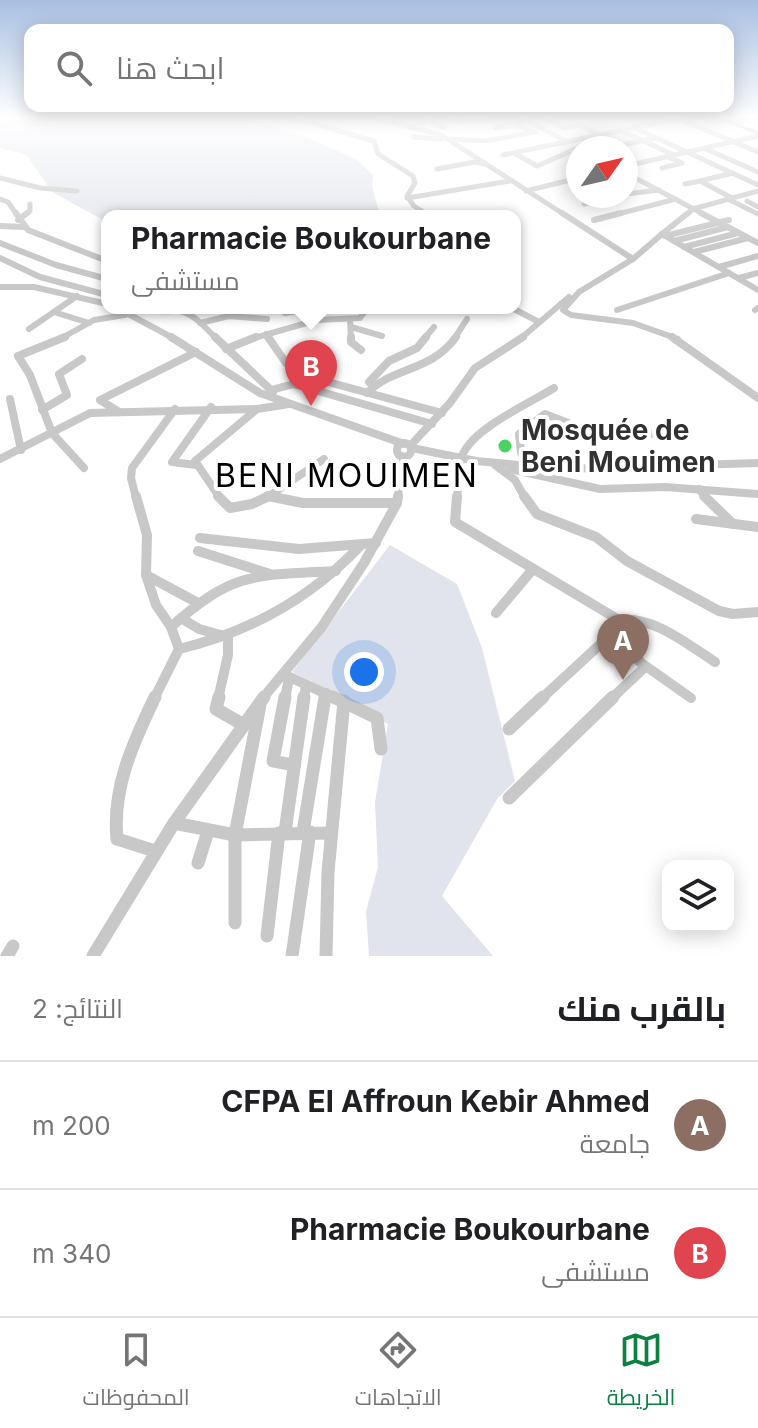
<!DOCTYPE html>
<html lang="ar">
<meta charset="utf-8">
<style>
body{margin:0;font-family:Inter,Cairo,sans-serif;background:#f6f6f6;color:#202124;direction:rtl}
.controls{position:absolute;right:24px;bottom:24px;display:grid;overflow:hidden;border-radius:16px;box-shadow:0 4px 20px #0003}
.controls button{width:72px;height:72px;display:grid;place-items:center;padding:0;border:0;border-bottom:2px solid #e0e0e0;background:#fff;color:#202124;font:40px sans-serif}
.compass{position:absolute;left:566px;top:136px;width:72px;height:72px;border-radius:50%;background:#fff;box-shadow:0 4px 20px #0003;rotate:56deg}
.you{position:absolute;left:364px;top:672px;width:28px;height:28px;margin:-20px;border:6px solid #fff;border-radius:50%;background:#1a73e8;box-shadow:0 0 0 12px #1a73e833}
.badge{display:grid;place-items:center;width:52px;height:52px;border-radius:50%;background:#0b8043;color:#fff;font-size:26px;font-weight:700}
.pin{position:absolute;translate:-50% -66px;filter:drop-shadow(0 2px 4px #0008)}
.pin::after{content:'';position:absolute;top:42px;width:28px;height:24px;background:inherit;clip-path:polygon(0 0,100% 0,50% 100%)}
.popup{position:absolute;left:101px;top:210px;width:420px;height:104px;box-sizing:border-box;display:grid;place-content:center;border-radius:16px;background:#fff;filter:drop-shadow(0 2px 6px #0005);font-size:26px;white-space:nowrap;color:#757577}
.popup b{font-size:30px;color:#202124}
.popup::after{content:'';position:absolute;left:50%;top:100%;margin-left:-16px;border:16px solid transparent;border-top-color:#fff}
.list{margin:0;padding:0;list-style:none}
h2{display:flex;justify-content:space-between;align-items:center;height:104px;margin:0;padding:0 32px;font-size:34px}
h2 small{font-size:26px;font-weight:400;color:#757577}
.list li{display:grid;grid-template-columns:52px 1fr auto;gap:24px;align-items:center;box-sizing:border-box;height:128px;padding:0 32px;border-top:2px solid #e0e0e0}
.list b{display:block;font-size:30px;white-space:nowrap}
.list p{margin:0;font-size:26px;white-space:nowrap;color:#757577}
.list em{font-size:26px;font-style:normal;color:#757577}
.icon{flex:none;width:44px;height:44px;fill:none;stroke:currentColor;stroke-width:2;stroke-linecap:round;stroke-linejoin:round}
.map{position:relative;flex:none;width:758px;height:956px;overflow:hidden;direction:ltr}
.search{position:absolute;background:#fff;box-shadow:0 4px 20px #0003;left:24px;right:24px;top:24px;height:88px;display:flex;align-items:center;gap:20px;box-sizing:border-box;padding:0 28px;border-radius:16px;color:#757577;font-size:30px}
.sheet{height:360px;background:#fff}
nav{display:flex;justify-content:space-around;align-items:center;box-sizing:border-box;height:112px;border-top:2px solid #e0e0e0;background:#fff;font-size:22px;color:#757577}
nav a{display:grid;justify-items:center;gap:4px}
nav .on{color:#0b8043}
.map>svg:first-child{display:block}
.green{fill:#e1e4ec}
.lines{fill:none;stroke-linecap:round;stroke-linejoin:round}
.minor-far4{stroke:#c8c8c8;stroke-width:5}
.minor-far3{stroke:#c8c8c8;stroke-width:6}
.minor-far2{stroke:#c8c8c8;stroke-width:8}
.minor-far1{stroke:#c8c8c8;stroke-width:10}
.minor{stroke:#c8c8c8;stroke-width:13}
.major{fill:#a9a9a9;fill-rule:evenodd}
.poi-dot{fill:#49d362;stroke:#fff;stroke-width:3}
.labels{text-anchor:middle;stroke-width:8;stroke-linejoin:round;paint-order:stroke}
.poi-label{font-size:28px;font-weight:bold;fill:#313131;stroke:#fff;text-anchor:start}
.quarter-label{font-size:32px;letter-spacing:2px;fill:#000;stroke:#fff}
</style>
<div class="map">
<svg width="758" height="956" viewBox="0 0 758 956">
<rect width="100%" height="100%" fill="#fff"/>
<g class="green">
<path d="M0 117H245L312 140 356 159 373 175 372 186 380 216H107V222L52 192 27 155 0 148Z"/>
<path d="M390 545 457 584 482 648 515 781 497 799 442 896 493 956H369L366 911 378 867 375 802 388 724 292 672Z"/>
</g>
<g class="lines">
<g class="minor-far4">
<path d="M291 117 374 141 378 154 413 176 415 183 407 196 414 206 428 215"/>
<path d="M373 117 441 135 565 215"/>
<path d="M443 117 458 122 491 117"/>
<path d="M520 117 566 141"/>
<path d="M543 117 564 128 580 125 622 145 655 138"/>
<path d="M677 118 758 152"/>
<path d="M426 119 444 128"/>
<path d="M733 123 758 118"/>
<path d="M514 124 532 131"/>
<path d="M411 126H421L428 119"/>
<path d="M633 127 758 185"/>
<path d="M496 128 520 123"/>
<path d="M620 130 674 155"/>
<path d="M414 137 442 139"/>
<path d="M450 139 485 141 535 132"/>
<path d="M706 149 758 172"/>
<path d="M514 153 537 166 578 148"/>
<path d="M503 155 684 117"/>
<path d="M626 166 758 136"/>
<path d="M662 168 682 163 668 157"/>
<path d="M437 169 475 162 485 164"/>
<path d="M626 173 705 215"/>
<path d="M0 178 40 188 77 191"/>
<path d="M685 184 700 181"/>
<path d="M526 191 578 178"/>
<path d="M626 194 659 190"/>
<path d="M407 198 510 181"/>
<path d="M732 198 700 181 733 173"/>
<path d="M0 199 8 202 17 215"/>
<path d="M728 199 758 214"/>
<path d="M747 201 758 207"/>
<path d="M584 204 617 196"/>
<path d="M25 215 30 211V204"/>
<path d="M614 215 676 199"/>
<path d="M686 215 693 209 758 191"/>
</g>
<g class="minor-far3">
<path d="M16 213 28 230 107 261"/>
<path d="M425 213 429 216"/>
<path d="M562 213 633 259"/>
<path d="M688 213 662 234 758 290"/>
<path d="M701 213 758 243"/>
<path d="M18 220 27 213"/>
<path d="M594 220 621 213"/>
<path d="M0 226 24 227"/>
<path d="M662 234 633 259 579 292 563 310 571 315 633 323 678 339"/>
<path d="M665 236 729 220"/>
<path d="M674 241 728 227"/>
<path d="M0 243 56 265 107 279"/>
<path d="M684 247 738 233"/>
<path d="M694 252 748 238"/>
<path d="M0 258 40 277 107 295"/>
<path d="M719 267 758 256"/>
<path d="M739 278 758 273"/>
<path d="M0 287H34L107 304"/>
<path d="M117 308 175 339"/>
<path d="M153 308C163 314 168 310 179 311 194 313 206 329 217 339"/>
<path d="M512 308 539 322"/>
<path d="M617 310 729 273"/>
<path d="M755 310 758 308"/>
<path d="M54 312 89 323"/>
<path d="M285 313 316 308"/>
<path d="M350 319 351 339"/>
<path d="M200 323 229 316 267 319"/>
<path d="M351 327 382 336"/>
<path d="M29 329 77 296"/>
<path d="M266 334 270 339"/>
<path d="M60 339 94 320 125 315"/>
<path d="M251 339 317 320 360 318 367 308"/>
<path d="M424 339 434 327"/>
<path d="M454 339 467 319"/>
<path d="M520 339 569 297"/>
</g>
<g class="minor-far2">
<path d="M65 337 18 356 30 375 52 433 84 468"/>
<path d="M171 337 260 393 404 444"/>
<path d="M215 337 273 392"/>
<path d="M268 337 286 363"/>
<path d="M351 337V342L361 350"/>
<path d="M672 337 758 398"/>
<path d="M226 349 256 337"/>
<path d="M369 382 389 361 417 348 426 337"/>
<path d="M297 385 317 379 442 413"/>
<path d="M271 390 294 384 432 424"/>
<path d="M367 393C394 366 431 372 456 337"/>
<path d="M10 399 21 450"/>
<path d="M42 410 67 395 59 374 82 359"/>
<path d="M119 412 100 400 196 352"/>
<circle cx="404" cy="450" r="7"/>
<path d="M410 446 450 403 475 368 523 337"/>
<path d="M412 448 476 461 564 469 758 463"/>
<path d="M0 459 90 413 257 409 289 404"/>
<path d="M196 465 172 462 211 407"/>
<path d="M495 465 515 480 525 498"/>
<path d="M542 467 536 458 521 453 519 434 545 414 581 428 606 432 684 435"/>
<path d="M510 469 600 489 665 487 758 494"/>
<path d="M699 489 706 498"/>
<path d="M268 496 276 498"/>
<path d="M136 498 131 478 132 468 175 409"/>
<path d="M220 498 195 461 257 409"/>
<path d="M266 498 324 459"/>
<path d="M398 498 402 456"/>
<path d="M457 498C459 484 457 466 463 454 474 428 530 403 554 388"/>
</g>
<g class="minor-far1">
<path d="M136 496 147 535 146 575 156 605 171 627 179 649C250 632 311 598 361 545"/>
<path d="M218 496 230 508 252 504 269 496"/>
<path d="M268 496 303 503H397"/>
<path d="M457 496 455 522 619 620"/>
<path d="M524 496 537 514 596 537 627 561 719 611 733 614 758 612"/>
<path d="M704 496 733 524"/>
<path d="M696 519 758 527"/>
<path d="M200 538 299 549 376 543"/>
<path d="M198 551 270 574"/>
<path d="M146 575 198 603"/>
<path d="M496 613 533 569"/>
<path d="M181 618 199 629 228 637V655L218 699"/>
<path d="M171 627C233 571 256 575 336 571"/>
<path d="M283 674 337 699"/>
<path d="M691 698 640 662 619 620C654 616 687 644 715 662"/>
<path d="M154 699 179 649"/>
<path d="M262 699 321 628 364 563 397 503 398 496"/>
<path d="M285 699 289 678"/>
<path d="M304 699 306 685"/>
<path d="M325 699 326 693"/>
<path d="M541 699 620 626"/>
<path d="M611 699 645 667"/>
</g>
<g class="minor">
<path d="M219 697 216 709 242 724"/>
<path d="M285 697 273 761 293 765"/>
<path d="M333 697 377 718 381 749"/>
<path d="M509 729 543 697"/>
<path d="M509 798 613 697"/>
<path d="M174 823 235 835 331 833"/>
<path d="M285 832 304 697"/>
<path d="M303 832 325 697"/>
<path d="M155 851 117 839C112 788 133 743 155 697"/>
<path d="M198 863 208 831"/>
<path d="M235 923V835L260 705"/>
<path d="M267 936 279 833"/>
<path d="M7 956 13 946"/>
<path d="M93 956 174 823 264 697"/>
<path d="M292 956 310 832"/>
<path d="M326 956 328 872 344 701"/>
</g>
<path class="major" d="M714 117H721L758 131V135Z"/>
</g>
<linearGradient id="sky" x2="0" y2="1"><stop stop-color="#a8bfe2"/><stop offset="0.47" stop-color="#fff"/><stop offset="1" stop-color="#fff" stop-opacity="0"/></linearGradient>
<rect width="758" height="250" fill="url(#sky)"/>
<circle class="poi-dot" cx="505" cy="446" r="8"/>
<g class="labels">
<g class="poi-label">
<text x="521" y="440">Mosquée de<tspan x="521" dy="32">Beni Mouimen</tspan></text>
</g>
<g class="quarter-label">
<text x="347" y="487">BENI MOUIMEN</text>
</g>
</g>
</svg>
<div class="controls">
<button><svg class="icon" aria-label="layers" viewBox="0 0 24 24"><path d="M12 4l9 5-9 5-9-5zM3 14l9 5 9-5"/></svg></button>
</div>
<svg class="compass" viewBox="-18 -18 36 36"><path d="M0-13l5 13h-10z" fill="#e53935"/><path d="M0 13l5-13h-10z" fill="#757577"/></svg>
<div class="you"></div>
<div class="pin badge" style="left:623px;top:680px;background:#8d6e63">A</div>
<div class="pin badge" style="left:311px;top:406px;background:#e0444e">B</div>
<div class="popup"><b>Pharmacie Boukourbane</b>مستشفى</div>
<div class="search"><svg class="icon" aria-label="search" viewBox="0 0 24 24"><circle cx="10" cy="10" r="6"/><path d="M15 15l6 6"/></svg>ابحث هنا</div>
</div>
<section class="sheet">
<h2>بالقرب منك<small>النتائج: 2</small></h2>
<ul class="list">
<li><span class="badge" style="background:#8d6e63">A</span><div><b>CFPA El Affroun Kebir Ahmed</b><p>جامعة</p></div><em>200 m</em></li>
<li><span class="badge" style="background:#e0444e">B</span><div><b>Pharmacie Boukourbane</b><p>مستشفى</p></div><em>340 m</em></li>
</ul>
</section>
<nav>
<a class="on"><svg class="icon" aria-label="map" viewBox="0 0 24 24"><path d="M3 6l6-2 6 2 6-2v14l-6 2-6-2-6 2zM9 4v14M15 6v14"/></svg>الخريطة</a>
<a><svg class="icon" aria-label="directions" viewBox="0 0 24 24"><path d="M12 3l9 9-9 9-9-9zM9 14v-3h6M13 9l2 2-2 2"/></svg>الاتجاهات</a>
<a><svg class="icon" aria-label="saved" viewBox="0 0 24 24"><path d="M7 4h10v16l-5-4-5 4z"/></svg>المحفوظات</a>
</nav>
